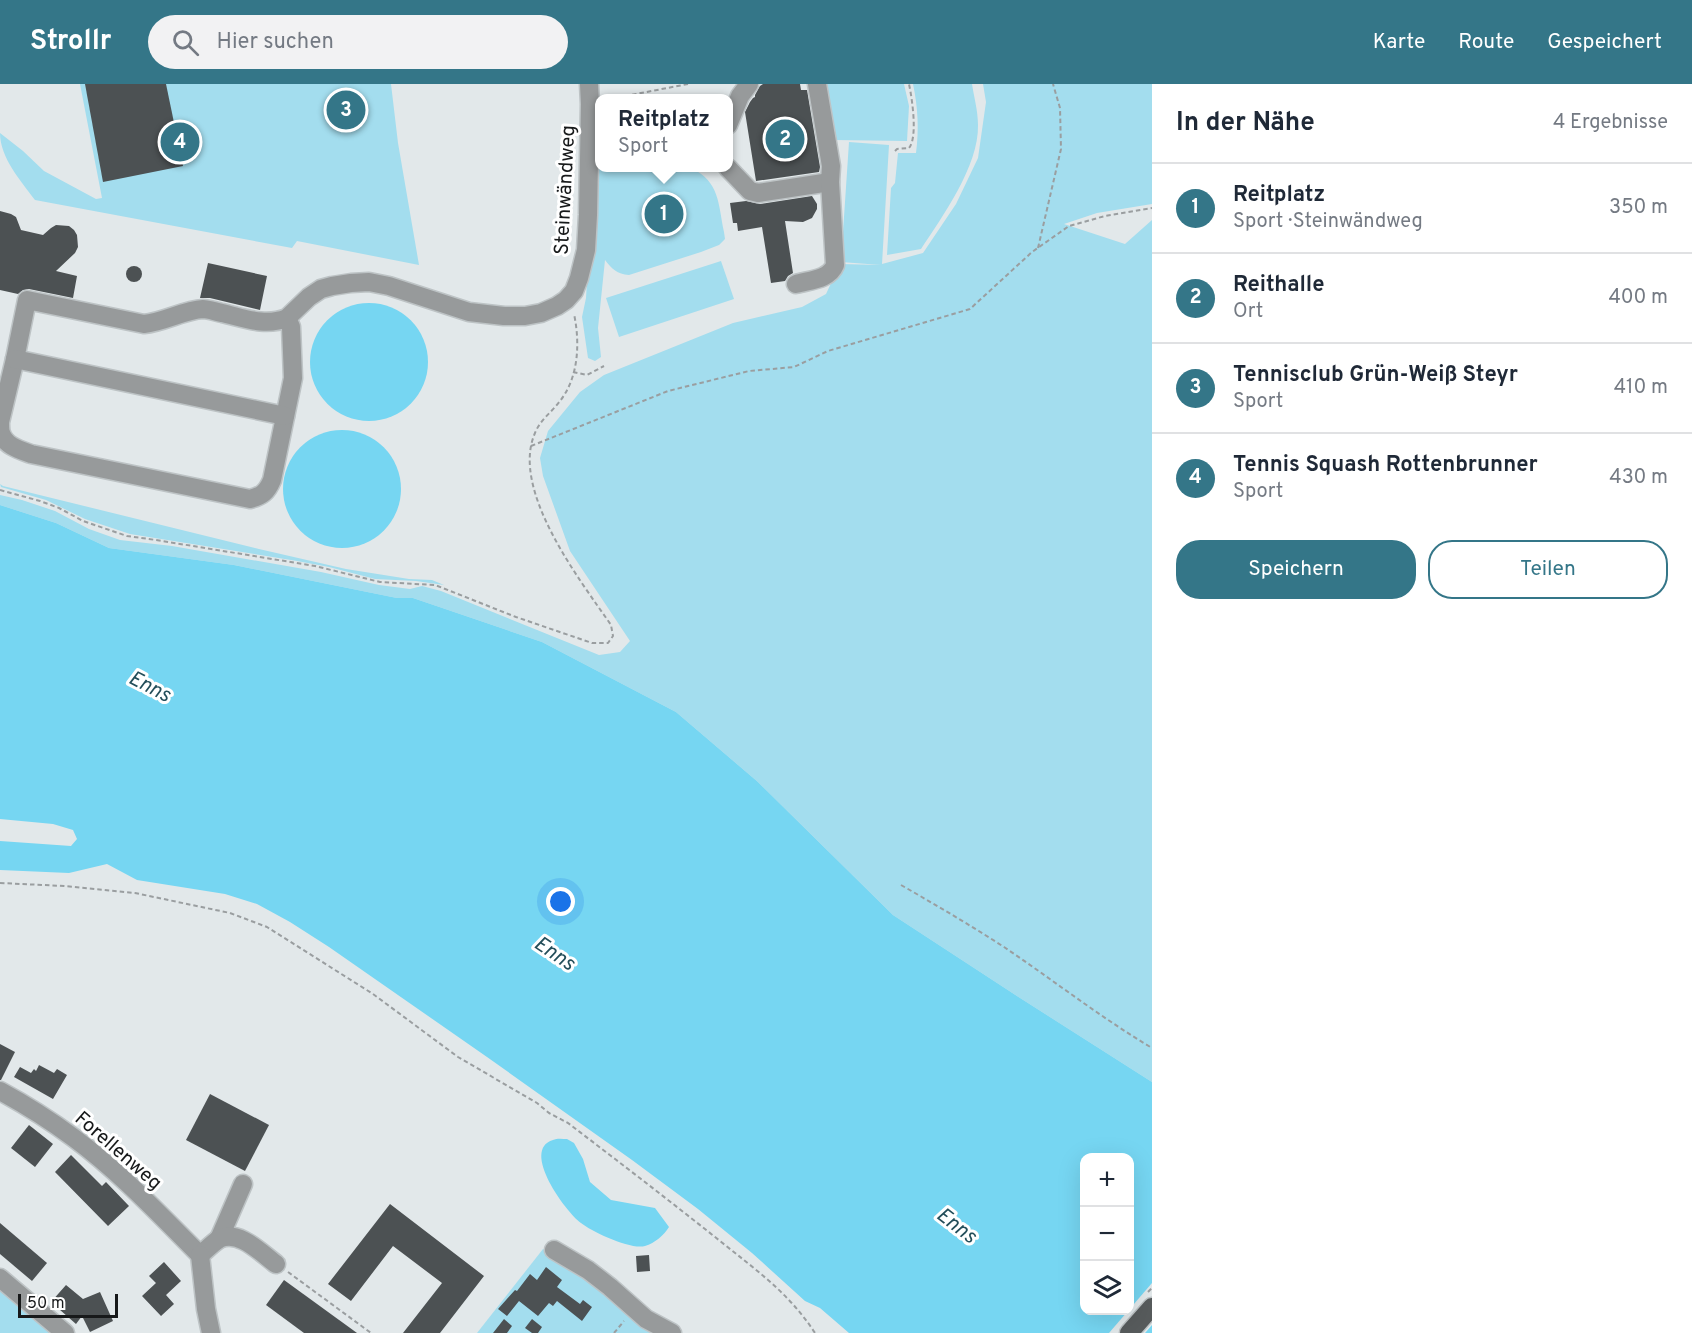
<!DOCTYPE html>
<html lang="de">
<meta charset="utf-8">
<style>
body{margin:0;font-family:Overpass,sans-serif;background:#f2f2f3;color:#1f2937}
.controls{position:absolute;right:18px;bottom:18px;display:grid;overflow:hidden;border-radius:12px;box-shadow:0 6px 24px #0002}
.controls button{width:54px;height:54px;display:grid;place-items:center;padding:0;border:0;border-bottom:2px solid #e0e1e3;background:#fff;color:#1f2937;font:30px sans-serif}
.scale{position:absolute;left:18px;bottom:15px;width:100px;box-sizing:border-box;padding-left:6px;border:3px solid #17191a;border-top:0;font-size:16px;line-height:21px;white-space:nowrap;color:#17191a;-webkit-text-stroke:4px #fff;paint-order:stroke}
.you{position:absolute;left:561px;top:818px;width:21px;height:21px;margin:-15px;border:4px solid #fff;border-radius:50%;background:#1a73e8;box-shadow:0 0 0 9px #1a73e833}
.badge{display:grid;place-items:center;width:39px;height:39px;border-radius:50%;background:#347688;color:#fff;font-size:20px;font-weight:700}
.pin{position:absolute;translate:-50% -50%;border:3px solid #fff;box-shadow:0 2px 6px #0006}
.popup{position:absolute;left:595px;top:10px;width:138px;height:78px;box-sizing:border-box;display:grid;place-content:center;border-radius:12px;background:#fff;filter:drop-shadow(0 2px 4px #0005);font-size:20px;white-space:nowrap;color:#747a83}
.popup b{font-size:22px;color:#1f2937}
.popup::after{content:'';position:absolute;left:50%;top:100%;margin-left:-12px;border:12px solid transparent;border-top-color:#fff}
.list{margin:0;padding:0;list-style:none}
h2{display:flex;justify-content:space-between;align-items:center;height:78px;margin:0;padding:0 24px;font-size:26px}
h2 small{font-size:20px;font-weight:400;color:#747a83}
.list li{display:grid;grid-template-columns:39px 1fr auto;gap:18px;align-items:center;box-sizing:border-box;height:90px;padding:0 24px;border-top:2px solid #e0e1e3}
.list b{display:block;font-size:22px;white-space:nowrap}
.list p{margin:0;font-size:20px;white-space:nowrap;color:#747a83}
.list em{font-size:20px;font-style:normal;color:#747a83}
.actions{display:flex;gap:12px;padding:18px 24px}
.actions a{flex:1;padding:14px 0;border:2px solid #347688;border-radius:24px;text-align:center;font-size:21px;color:#347688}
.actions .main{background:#347688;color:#fff}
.icon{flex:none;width:33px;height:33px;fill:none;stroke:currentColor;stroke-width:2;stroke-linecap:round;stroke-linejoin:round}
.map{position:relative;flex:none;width:1152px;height:1249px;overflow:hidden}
header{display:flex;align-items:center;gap:36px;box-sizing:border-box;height:84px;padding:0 30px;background:#347688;color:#fff}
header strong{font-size:28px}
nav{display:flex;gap:33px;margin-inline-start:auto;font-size:21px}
.search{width:420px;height:54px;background:#f2f2f3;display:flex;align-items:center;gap:15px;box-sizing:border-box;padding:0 21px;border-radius:33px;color:#747a83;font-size:22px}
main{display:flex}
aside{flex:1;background:#fff}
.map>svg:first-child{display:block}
.green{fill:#a3ddee}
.water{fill:#76d6f2;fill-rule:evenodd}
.pier{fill:#e2e8ea}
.building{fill:#4c5153}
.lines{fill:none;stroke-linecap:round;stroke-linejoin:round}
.minor-casing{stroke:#bdc3c5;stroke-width:21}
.major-casing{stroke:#bdc3c5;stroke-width:21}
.path{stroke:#9a9ea0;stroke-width:2;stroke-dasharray:4.5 3;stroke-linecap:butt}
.minor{stroke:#979a9b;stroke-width:18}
.major{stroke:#575b5c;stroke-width:18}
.labels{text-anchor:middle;stroke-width:6;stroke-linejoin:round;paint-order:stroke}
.street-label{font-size:20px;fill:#17191a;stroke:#fff}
.water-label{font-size:21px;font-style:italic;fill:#234e5a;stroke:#fff}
</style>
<header>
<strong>Strollr</strong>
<div class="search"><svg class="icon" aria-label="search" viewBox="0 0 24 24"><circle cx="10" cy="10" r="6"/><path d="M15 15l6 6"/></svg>Hier suchen</div>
<nav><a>Karte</a><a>Route</a><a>Gespeichert</a></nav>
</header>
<main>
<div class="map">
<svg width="1152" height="1249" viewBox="0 0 1152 1249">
<rect width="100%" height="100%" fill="#e2e8ea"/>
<g class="green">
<path d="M80 0H391L398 59 419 181 297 157 292 164 35 116C21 97 0 74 0 49L23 67 44 87 96 115 102 114Z"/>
<path d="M826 0H904L909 22 907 57 834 56Z"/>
<path d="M913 0H972C974 13 978 27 978 41 979 82 942 133 921 165L887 171 891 104 895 99 898 69H916C919 45 918 24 913 0Z"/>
<path d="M983 0H1152V120L1097 129 1064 140 1125 160 1152 136V998L1017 912 893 831 758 698 676 628 542 558 413 514H397L234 481 109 464 56 439 0 421V411L22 416 55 427 89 445 120 456 172 462 321 488 379 501 410 505 422 502 441 507 599 571 620 568 630 557 570 467 543 392 540 374 548 347 580 308 604 291 733 239 802 223 826 210 840 180 881 181 841 178 849 58 889 61 882 180 923 169 956 120 978 74 986 18Z"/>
<path d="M596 32H599L600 84H691C720 98 718 119 724 148L725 155 719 161 701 168 629 191C617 190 612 185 605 176L598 244 601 273 595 277 588 274 582 233 586 214 587 197 593 177 595 154Z"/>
<path d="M721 177 734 215 619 253 606 214Z"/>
<path d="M0 400 3 402 259 465 346 485 409 495 432 496 444 501 416 497 375 495 329 483 297 477 130 450 85 435 46 416 1 403Z"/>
<path d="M543 1165 662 1249H477Z"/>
<path d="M0 1204 53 1249H0Z"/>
</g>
<g class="water">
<circle cx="369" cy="278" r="59"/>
<circle cx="342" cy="405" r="59"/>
<path d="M0 421 56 439 109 464 234 481 397 514H413L542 558 676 628 758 698 893 831 1017 912 1152 998V1249H849L820 1224 805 1217 752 1169 698 1125 632 1076 487 973 329 863 290 838 257 820 225 810 137 796 107 780 69 789 0 786V757L71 762 77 755 73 746 53 740 0 735ZM1084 1074H1130V1226H1084Z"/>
<path d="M567 1055 574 1059 583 1075 590 1098 611 1116 655 1124 669 1143C664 1151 655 1159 645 1162 631 1166 592 1148 581 1139 566 1128 520 1066 553 1056 557 1054 563 1055 567 1055Z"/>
</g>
<path class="pier" d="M1152 1199V1241L1145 1249H1109Z"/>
<g class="building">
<path d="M85 0H166L183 82 103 98Z"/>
<path d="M763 0H800L801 6H807L820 83 819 88 756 97 745 28 750 18 753 14 755 13V11L760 2Z"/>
<path d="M812 112 817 120V125L812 134 803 138 785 137 793 189 788 192 785 197 771 199 762 143 738 147 737 139H733L730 119 746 117 760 120Z"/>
<path d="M0 127 11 130 16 133 21 146 43 151 51 144 56 141 69 142 74 146 77 151 78 163 75 169 56 187 77 192 73 214 29 205 23 206 18 210 0 206Z"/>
<path d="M208 179 267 192 260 226 210 214H200Z"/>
<circle cx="134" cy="190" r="8"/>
<path d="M0 960 15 968 1 996H0Z"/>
<path d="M39 981 54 989 57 985 67 991 53 1015 14 993 20 983 31 989 34 985 36 987Z"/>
<path d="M210 1010 269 1041 245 1087 186 1056Z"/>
<path d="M29 1041 53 1060 35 1083 11 1064Z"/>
<path d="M71 1071 102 1102 106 1098 129 1122 108 1142 55 1088Z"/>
<path d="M390 1120 484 1192 440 1249H403L442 1199 393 1162 351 1217 328 1200Z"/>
<path d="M0 1139 47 1179 32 1197 0 1170Z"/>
<path d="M649 1171 650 1187 637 1188 636 1172Z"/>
<path d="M164 1178 181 1197 166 1211 174 1220 161 1232 142 1212 156 1199 149 1192Z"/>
<path d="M546 1183 562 1196 557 1203 580 1220 583 1216 592 1223 582 1237 557 1217 553 1222 549 1219 538 1232 519 1217 507 1232 498 1225 515 1206 517 1207 530 1190 537 1196Z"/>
<path d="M284 1196 357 1249H304L266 1221Z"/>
<path d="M66 1201 83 1215 100 1208 113 1237 90 1248 82 1232 76 1240 51 1218Z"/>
<path d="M504 1235 512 1242 507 1249H493Z"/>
<path d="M532 1235 542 1243 538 1249H532L525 1244Z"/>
</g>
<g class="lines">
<g class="minor-casing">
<g id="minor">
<path d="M728 41 740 12 749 0"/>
<path d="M728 84 750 107 758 109 830 98"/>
<path d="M796 200C809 196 829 196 835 181L830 98 831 82 817 0"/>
<path d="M287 234C265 243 244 234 222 229 216 228 209 225 203 225 184 226 164 238 144 240L27 216 15 275 0 338C0 339 0 348 1 349 5 362 20 366 31 370L250 415C262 412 267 408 272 396L293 294 291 243 287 234 309 213 321 205 332 202 351 199 369 198 389 202 469 228 504 232H525L541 229 557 222 566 216 574 207 579 194 586 166 588 131 590 20 589 0"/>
<path d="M15 275 285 332"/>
<path d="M0 1007C26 1021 51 1037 74 1054 120 1088 160 1131 200 1171"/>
<path d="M219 1155 243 1100"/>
<path d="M554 1166 588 1186 610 1203 646 1235 672 1249"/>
<path d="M200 1171C206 1166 213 1159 219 1155 239 1145 261 1169 276 1180"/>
<path d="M200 1171 206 1225 211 1249"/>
<path d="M0 1194 65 1249"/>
</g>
</g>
<g class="major-casing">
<path id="major" d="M1129 1249 1152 1223"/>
</g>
<g class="path">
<path d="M610 15 688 0"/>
<path d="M895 67 897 65 909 64C918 53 912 14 909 0"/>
<path d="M1038 164 1061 65 1060 24 1053 0"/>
<path d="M573 288 587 291 604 282"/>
<path d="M531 362 668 307 749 287 794 283 828 267 970 225 1032 168 1069 142 1105 132 1152 124"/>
<path d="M0 406 40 417 59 424 83 437 127 452 156 456 315 482 380 498 435 501 516 533 592 559H608L613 552 611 541C580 496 510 406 535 349 540 336 552 328 560 317 579 293 580 258 574 230"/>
<path d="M0 799 64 802 135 809 230 829 267 843 373 910 458 973 537 1019 549 1029 568 1039C619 1078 670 1117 720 1157 756 1186 789 1209 815 1249"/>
<path d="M901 801C936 821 970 841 1004 863 1053 896 1100 933 1152 964"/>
<path d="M288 1188 371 1249"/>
<path d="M1148 1208 1152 1204"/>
<path d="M614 1249 624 1237"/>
</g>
<use href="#minor" class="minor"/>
<use href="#major" class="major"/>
</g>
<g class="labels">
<g class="street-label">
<text transform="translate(564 106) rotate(-87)" y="7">Steinwändweg</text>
<text transform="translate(119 1066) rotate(41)" y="7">Forellenweg</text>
</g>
<g class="water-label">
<text transform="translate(150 602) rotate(27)" y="7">Enns</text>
<text transform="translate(555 869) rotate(34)" y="7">Enns</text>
<text transform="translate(957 1141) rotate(38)" y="7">Enns</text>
</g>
</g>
</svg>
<div class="controls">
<button>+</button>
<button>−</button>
<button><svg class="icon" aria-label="layers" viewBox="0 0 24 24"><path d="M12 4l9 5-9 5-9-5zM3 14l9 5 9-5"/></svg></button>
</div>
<div class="scale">50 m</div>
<div class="you"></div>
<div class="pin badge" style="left:664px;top:130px">1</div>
<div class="popup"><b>Reitplatz</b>Sport</div>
<div class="pin badge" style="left:785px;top:55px">2</div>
<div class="pin badge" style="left:346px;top:26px">3</div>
<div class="pin badge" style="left:180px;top:58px">4</div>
</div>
<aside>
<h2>In der Nähe<small>4 Ergebnisse</small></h2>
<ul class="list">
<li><span class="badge">1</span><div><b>Reitplatz</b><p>Sport · Steinwändweg</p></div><em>350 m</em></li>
<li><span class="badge">2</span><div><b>Reithalle</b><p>Ort</p></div><em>400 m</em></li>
<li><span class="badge">3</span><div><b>Tennisclub Grün-Weiß Steyr</b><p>Sport</p></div><em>410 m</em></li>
<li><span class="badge">4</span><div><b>Tennis Squash Rottenbrunner</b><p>Sport</p></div><em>430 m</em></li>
</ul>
<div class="actions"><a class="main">Speichern</a><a>Teilen</a></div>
</aside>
</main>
